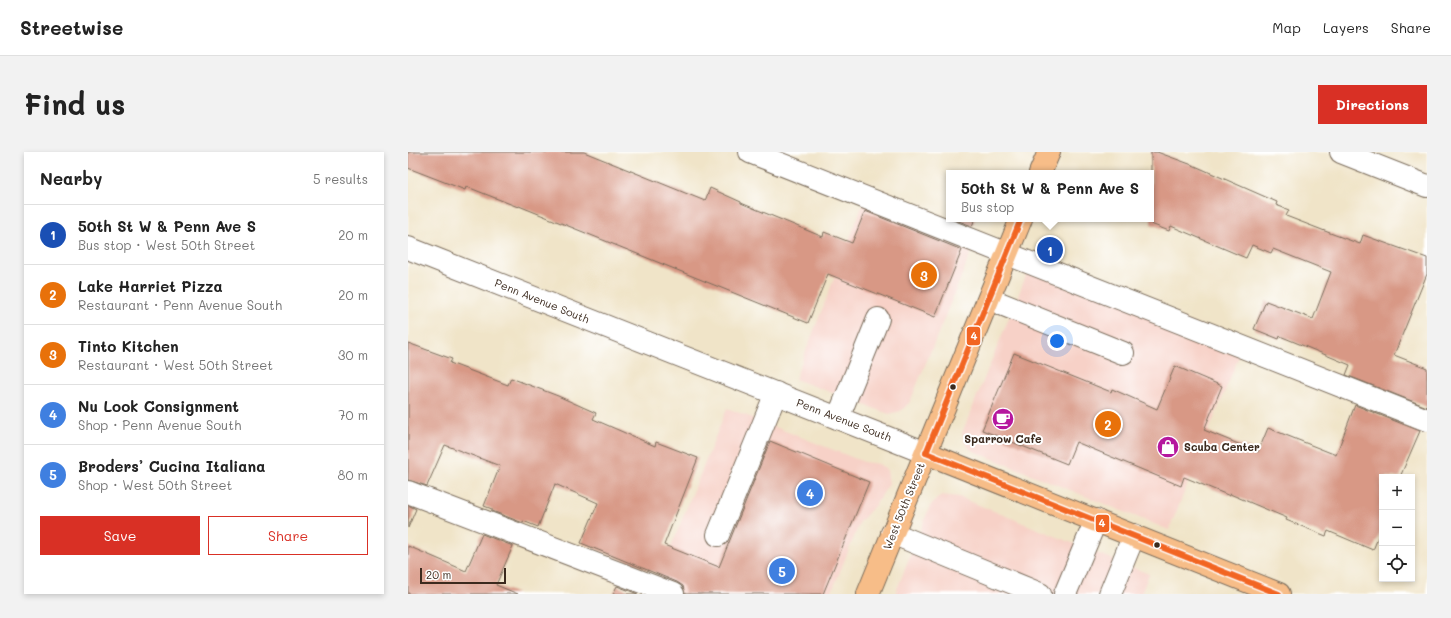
<!DOCTYPE html>
<meta charset="utf-8">
<style>
body{margin:0;font-family:Mali,sans-serif;background:#f2f2f2;color:#222}
.controls{position:absolute;right:12px;bottom:12px;display:grid;overflow:hidden;border-radius:0px;box-shadow:0 2px 6px #0003}
.controls button{width:36px;height:36px;display:grid;place-items:center;padding:0;border:0;border-bottom:1px solid #e0e0e0;background:#fff;color:#222;font:20px sans-serif}
.scale{position:absolute;left:12px;bottom:10px;width:86px;box-sizing:border-box;padding-left:4px;border:2px solid #3b2a1e;border-top:0;font-size:11px;line-height:14px;white-space:nowrap;color:#3b2a1e;-webkit-text-stroke:3px #fff;paint-order:stroke}
.you{position:absolute;left:649px;top:189px;width:14px;height:14px;margin:-10px;border:3px solid #fff;border-radius:50%;background:#1a73e8;box-shadow:0 0 0 6px #1a73e833}
.badge{display:grid;place-items:center;width:26px;height:26px;border-radius:50%;background:#d93025;color:#fff;font-size:13px;font-weight:700}
.pin{position:absolute;translate:-50% -50%;border:2px solid #fff;box-shadow:0 1px 4px #0006}
.popup{position:absolute;left:538px;top:18px;width:208px;height:52px;box-sizing:border-box;display:grid;place-content:center;border-radius:0px;background:#fff;filter:drop-shadow(0 1px 3px #0005);font-size:13px;white-space:nowrap;color:#767676}
.popup b{font-size:15px;color:#222}
.popup::after{content:'';position:absolute;left:50%;top:100%;margin-left:-8px;border:8px solid transparent;border-top-color:#fff}
.list{margin:0;padding:0;list-style:none}
h2{display:flex;justify-content:space-between;align-items:center;height:52px;margin:0;padding:0 16px;font-size:17px}
h2 small{font-size:13px;font-weight:400;color:#767676}
.list li{display:grid;grid-template-columns:26px 1fr auto;gap:12px;align-items:center;box-sizing:border-box;height:60px;padding:0 16px;border-top:1px solid #e0e0e0}
.list b{display:block;font-size:15px;white-space:nowrap}
.list p{margin:0;font-size:13px;white-space:nowrap;color:#767676}
.list em{font-size:13px;font-style:normal;color:#767676}
.actions{display:flex;gap:8px;padding:12px 16px}
.actions a{flex:1;padding:9px 0;border:1px solid #d93025;border-radius:0px;text-align:center;font-size:14px;color:#d93025}
.actions .main{background:#d93025;color:#fff}
.icon{flex:none;width:22px;height:22px;fill:none;stroke:currentColor;stroke-width:2;stroke-linecap:round;stroke-linejoin:round}
.map{position:relative;flex:none;width:1019px;height:442px;overflow:hidden;border-radius:0px}
header{display:flex;align-items:center;gap:24px;box-sizing:border-box;height:56px;padding:0 20px;background:#fff;border-bottom:1px solid #e0e0e0}
header strong{font-size:19px}
nav{display:flex;gap:22px;margin-inline-start:auto;font-size:14px}
.intro{display:flex;align-items:center;justify-content:space-between;box-sizing:border-box;height:96px;padding:0 24px}
h1{margin:0;font-size:28px}
.button{padding:10px 18px;border-radius:0px;background:#d93025;color:#fff;font-size:14px;font-weight:700}
main{display:flex;gap:24px;padding:0 24px}
aside{flex:1;background:#fff;border-radius:0px;box-shadow:0 2px 6px #0003}
.map>svg:first-child{display:block}
.built{fill:#f7d1c7}
.building{fill:#d89885}
.lines{fill:none;stroke-linecap:round;stroke-linejoin:round}
.minor-casing{stroke:#7a6b5a;stroke-width:24}
.major-casing{stroke:#7a6b5a;stroke-width:24}
.minor{stroke:#fff;stroke-width:22}
.major{stroke:#f7bd88;stroke-width:22}
.bus-1-casing{stroke:#fff;stroke-width:9}
.bus-1{stroke:#f26522;stroke-width:6}
.bus-dot{fill:#3b2a1e;stroke:#fff;stroke-width:1.5}
.labels{text-anchor:middle;stroke-width:4;stroke-linejoin:round;paint-order:stroke}
.street-label{font-size:11px;fill:#3b2a1e;stroke:#fff}
.poi-label{font-size:11px;font-weight:bold;fill:#3b2a1e;stroke:#fff}
.line-badge{stroke:#fff;stroke-width:1.5}
.badge-label{font-size:11px;text-anchor:middle;font-weight:bold;fill:#fff}
</style>
<header>
<strong>Streetwise</strong>
<nav><a>Map</a><a>Layers</a><a>Share</a></nav>
</header>
<div class="intro"><h1>Find us</h1><a class="button">Directions</a></div>
<main>
<aside>
<h2>Nearby<small>5 results</small></h2>
<ul class="list">
<li><span class="badge" style="background:#1a4fb4">1</span><div><b>50th St W &amp; Penn Ave S</b><p>Bus stop · West 50th Street</p></div><em>20 m</em></li>
<li><span class="badge" style="background:#e8710a">2</span><div><b>Lake Harriet Pizza</b><p>Restaurant · Penn Avenue South</p></div><em>20 m</em></li>
<li><span class="badge" style="background:#e8710a">3</span><div><b>Tinto Kitchen</b><p>Restaurant · West 50th Street</p></div><em>30 m</em></li>
<li><span class="badge" style="background:#3f7fe0">4</span><div><b>Nu Look Consignment</b><p>Shop · Penn Avenue South</p></div><em>70 m</em></li>
<li><span class="badge" style="background:#3f7fe0">5</span><div><b>Broders’ Cucina Italiana</b><p>Shop · West 50th Street</p></div><em>80 m</em></li>
</ul>
<div class="actions"><a class="main">Save</a><a>Share</a></div>
</aside>
<div class="map">
<svg width="1019" height="442" viewBox="0 0 1019 442">
<rect width="100%" height="100%" fill="#fff"/>
<filter id="ink" filterUnits="userSpaceOnUse"><feTurbulence type="fractalNoise" baseFrequency=".025" numOctaves="2"/><feDisplacementMap in="SourceGraphic" scale="8" xChannelSelector="R" yChannelSelector="G"/><feConvolveMatrix kernelMatrix="1 2 1 2 8 2 1 2 1" color-interpolation-filters="sRGB"/></filter>
<filter id="wash" filterUnits="userSpaceOnUse"><feTurbulence type="fractalNoise" baseFrequency=".012" numOctaves="4" result="noise"/><feDisplacementMap in="SourceGraphic" scale="16" xChannelSelector="R" yChannelSelector="G"/><feGaussianBlur stdDeviation="0.9" result="paint"/><feColorMatrix in="noise" values="0 0 0 0 0 0 0 0 0 0 0 0 0 0 0 0 0 1.4 0 .05"/><feComposite in="paint" operator="in"/></filter>
<g filter="url(#wash)">
<rect width="100%" height="100%" fill="#f0e4c8"/>
<g class="built">
<path d="M459 42 569 86 502 250 493 259 481 262 387 227Z"/>
<path d="M625 107 836 192 761 378 563 298 557 291 554 281Z"/>
<path d="M319 256 456 310 471 312 479 318 481 332 468 352 452 370 423 442H274L248 432Z"/>
<path d="M533 343 551 345 741 422 733 442H487L522 354Z"/>
</g>
<g id="blocks">
<g class="building">
<path d="M0 0H176L297 49 302 36 333 50V51L415 85 416 80 444 91 457 59 554 98 527 165 420 122 400 171 111 54 110 55 62 36 58 35 57 38 0 16Z"/>
<path d="M743 0H749L787 14 869 50 868 53 881 58 878 64 922 81 952 92 955 83 1019 106V122L986 203 1019 216V255L938 223 942 213 872 184 871 187 846 177 858 149 905 167 923 120 865 97 863 101 844 93 838 106 763 74 761 79 743 72Z"/>
<path d="M545 67H567L564 74Z"/>
<path d="M0 191 44 207 42 211 100 233 103 226 150 244 188 261 185 267 247 294 248 290 290 306 256 393 311 415 362 289 461 330 415 442H277L275 434 269 430 173 391 190 351 147 332 130 375 115 369V371L84 359V357L76 354 92 314 37 293 19 334 0 328Z"/>
<path d="M606 201 703 240 704 237 749 257 767 214 814 234 796 278 850 300 860 276 928 303 947 253 1012 279 992 325H974V376L965 398 920 379 918 384 878 368 879 366 822 342V344L776 325 773 334 668 290 659 312 574 278Z"/>
<path d="M0 353 8 357 0 376Z"/>
<path d="M74 382 105 394 88 433 110 442H0V394L58 419Z"/>
<path d="M209 434 230 442H205Z"/>
</g>
</g>
</g>
<g filter="url(#ink)">
<use href="#blocks" fill-opacity="0" stroke="#7a6b5a" stroke-width="1"/>
<g class="lines">
<g class="minor-casing">
<g id="minor">
<path d="M342 0 1019 268"/>
<path d="M933 0 1019 34"/>
<path d="M0 96 518 301"/>
<path d="M581 147 715 201"/>
<path d="M430 266 470 167"/>
<path d="M0 340 265 442"/>
<path d="M484 381 632 442"/>
<path d="M310 383 368 241"/>
<path d="M657 442 688 368"/>
<path d="M702 442 726 383"/>
</g>
</g>
<g class="major-casing">
<g id="major">
<path d="M632 21 641 0"/>
<path d="M518 301 871 442"/>
<path d="M460 442 613 67"/>
</g>
</g>
<use href="#minor" class="minor"/>
<use href="#major" class="major"/>
<g class="bus-1-casing">
<g id="bus-1">
<path d="M518 301 871 442"/>
<path d="M518 301 613 67"/>
</g>
</g>
<use href="#bus-1" class="bus-1"/>
</g>
</g>
<defs>
<g id="cafe-disc" transform="scale(1.15)"><circle r="9.5" fill="#b5179e" stroke="#fff"/><path d="M-5.5-4.5H6V0H3Q3 3.5 0 3.5H-2.5Q-5.5 3.5-5.5 0ZM3-3.2v2h1.7v-2ZM-6 4.5H4V6H-6Z" fill="#fff"/></g>
<g id="shop-disc" transform="scale(1.15)"><circle r="9.5" fill="#b5179e" stroke="#fff"/><path d="M-5-2.5h2.3a2.7 3.5 0 0 1 5.4 0H5L5.5 6h-11ZM-1.5-2.5h3a1.5 2.3 0 0 0-3 0Z" fill="#fff"/></g>
</defs>
<g fill-rule="evenodd">
<use href="#cafe-disc" x="595" y="267"/>
<use href="#shop-disc" x="760" y="295"/>
</g>
<g class="bus-dot">
<circle cx="545" cy="235" r="3.5"/>
<circle cx="749" cy="393" r="3.5"/>
</g>
<g class="labels">
<g class="street-label">
<text transform="translate(134 149) rotate(22)" y="4">Penn Avenue South</text>
<text transform="translate(436 268) rotate(21)" y="4">Penn Avenue South</text>
<text transform="translate(496 354) rotate(-68)" y="4">West 50th Street</text>
</g>
<g class="poi-label">
<text x="595" y="291">Sparrow Cafe</text>
<text x="776" y="299" text-anchor="start">Scuba Center</text>
</g>
</g>
<g class="line-badge">
<rect x="558" y="174" width="15" height="20" rx="4" fill="#f26522"/>
<rect x="687" y="362" width="15" height="19" rx="4" fill="#f26522"/>
</g>
<g class="badge-label">
<text x="566" y="188">4</text>
<text x="694" y="375">4</text>
</g>
</svg>
<div class="controls">
<button>+</button>
<button>−</button>
<button><svg class="icon" aria-label="locate" viewBox="0 0 24 24"><circle cx="12" cy="12" r="6"/><path d="M12 2v4M12 18v4M2 12h4M18 12h4"/></svg></button>
</div>
<div class="scale">20 m</div>
<div class="you"></div>
<div class="pin badge" style="left:642px;top:98px;background:#1a4fb4">1</div>
<div class="popup"><b>50th St W &amp; Penn Ave S</b>Bus stop</div>
<div class="pin badge" style="left:700px;top:272px;background:#e8710a">2</div>
<div class="pin badge" style="left:516px;top:123px;background:#e8710a">3</div>
<div class="pin badge" style="left:402px;top:341px;background:#3f7fe0">4</div>
<div class="pin badge" style="left:374px;top:419px;background:#3f7fe0">5</div>
</div>
</main>
